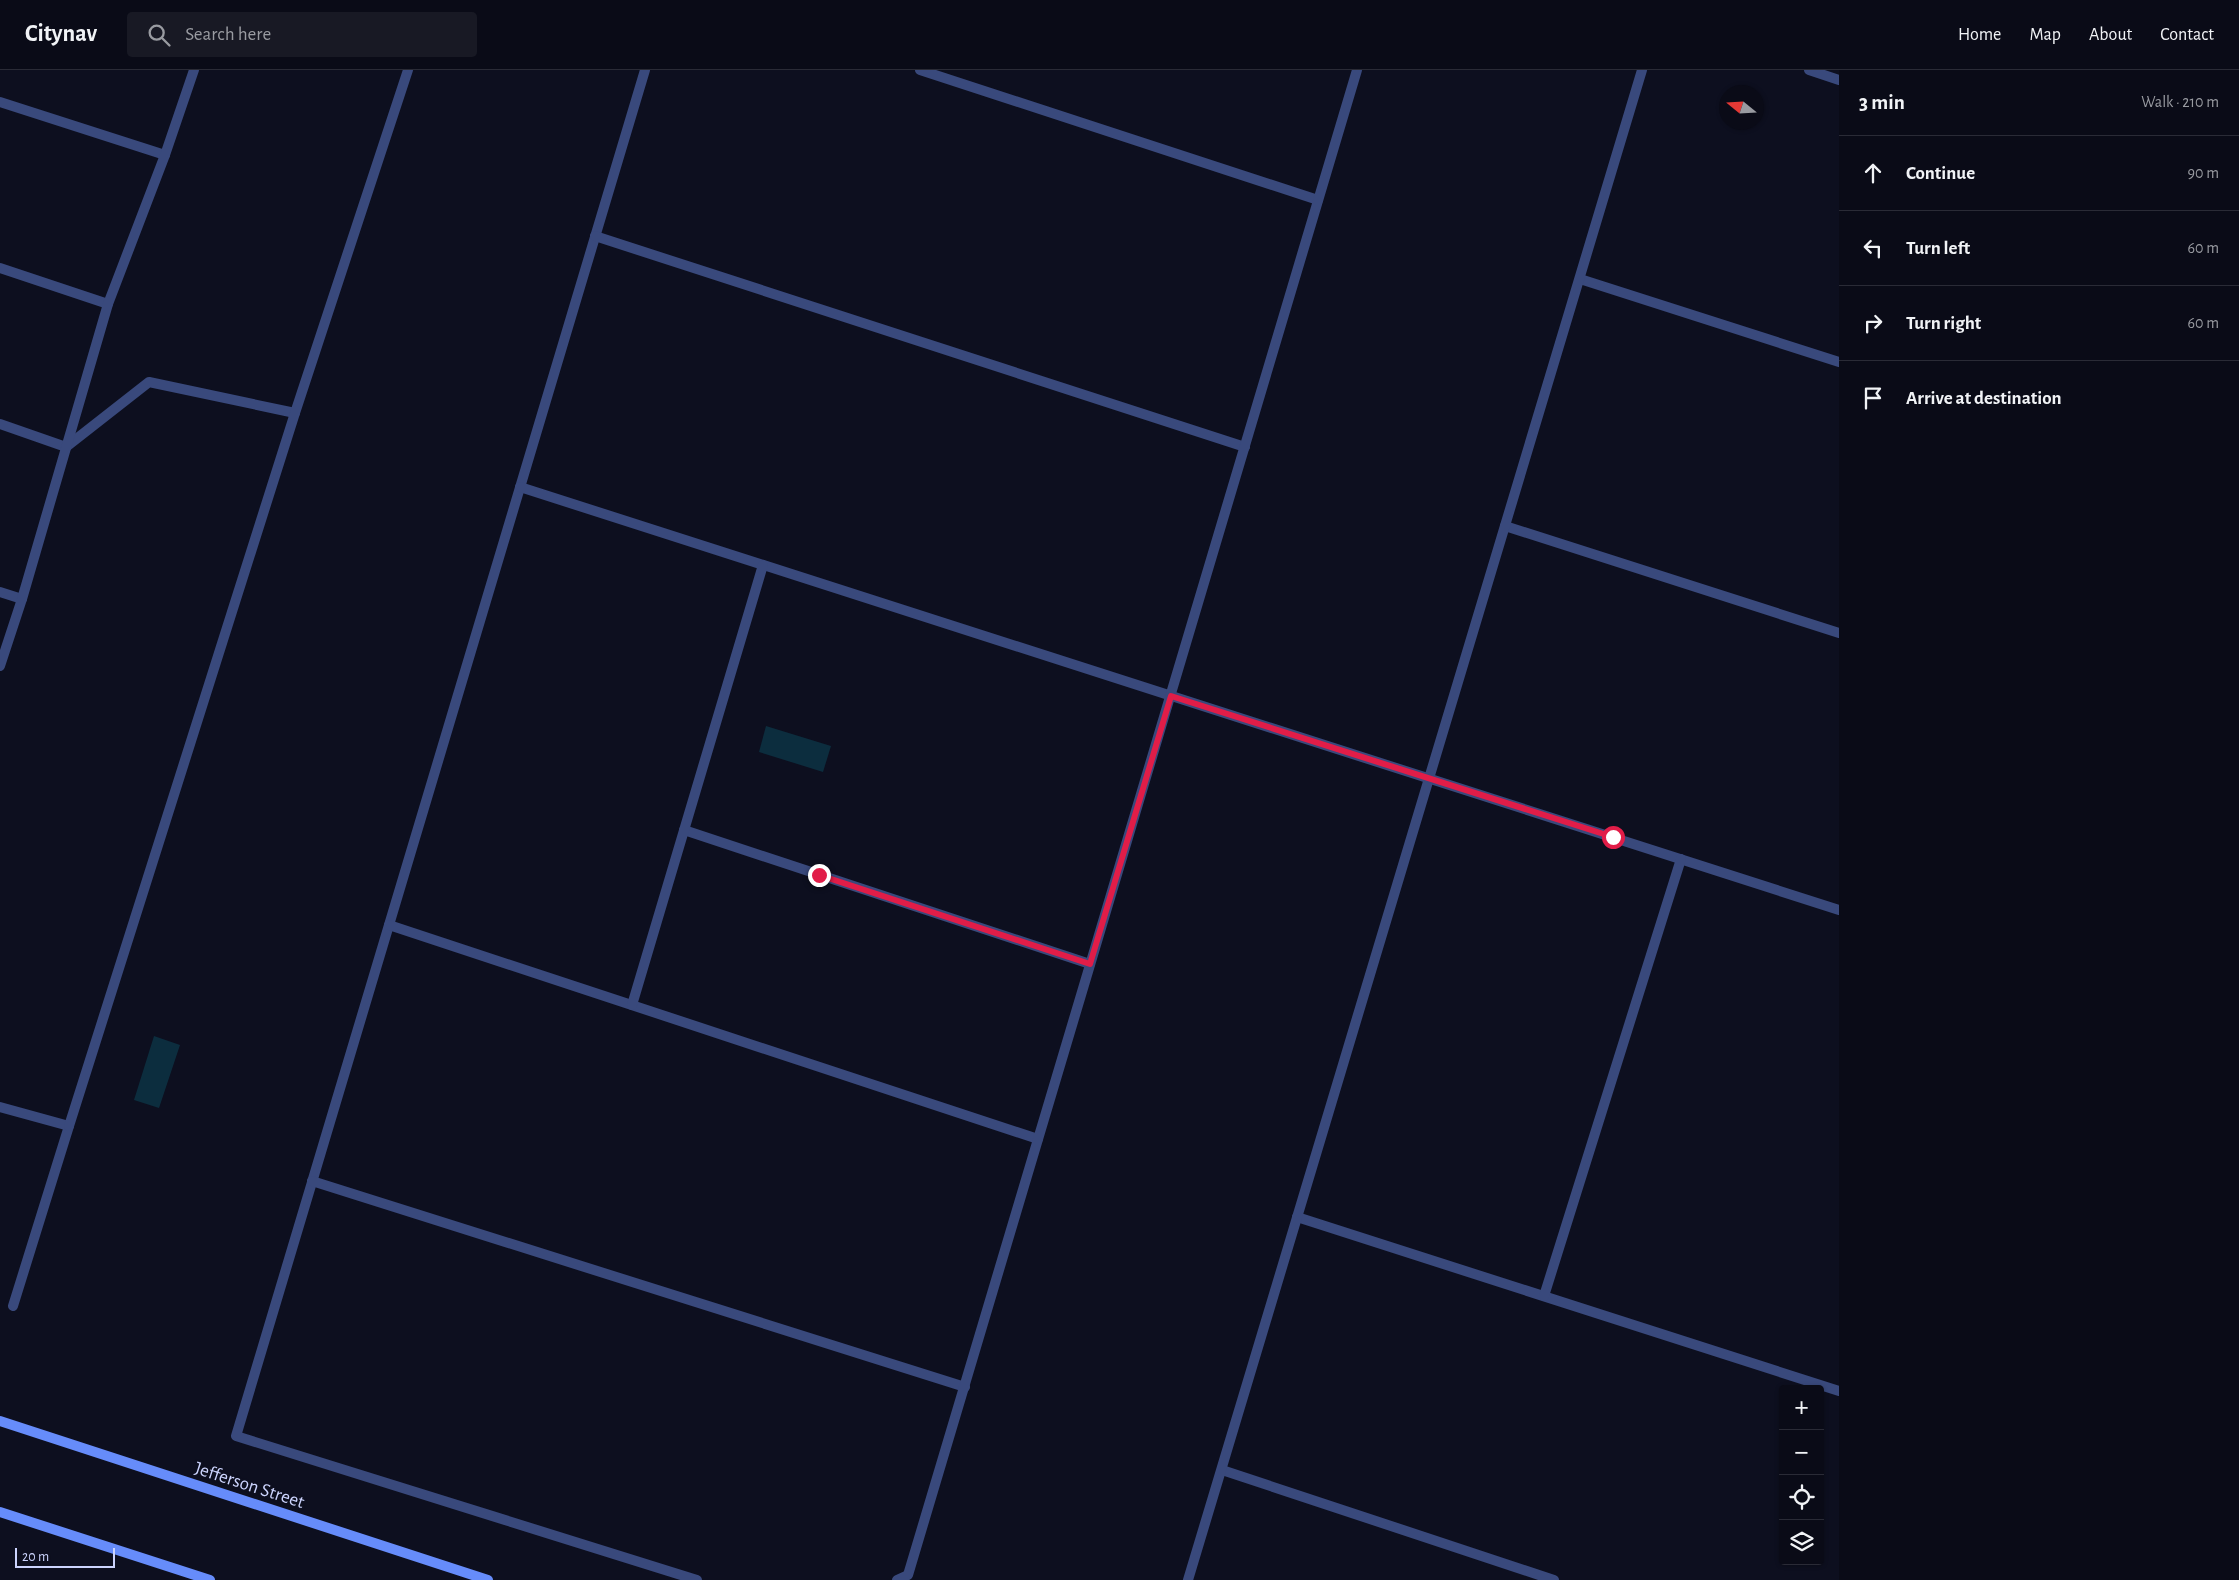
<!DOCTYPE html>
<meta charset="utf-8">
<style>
body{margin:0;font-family:"Alegreya Sans",sans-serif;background:#181924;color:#f1f3f6}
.controls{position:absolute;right:15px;bottom:15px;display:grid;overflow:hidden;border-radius:5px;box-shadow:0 1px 4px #0004}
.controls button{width:45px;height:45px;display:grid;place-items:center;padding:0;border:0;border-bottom:1px solid #2a2b36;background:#0a0b17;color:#f1f3f6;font:25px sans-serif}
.compass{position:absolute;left:1719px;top:15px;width:45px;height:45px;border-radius:50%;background:#0a0b17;box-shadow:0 1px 4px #0004;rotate:288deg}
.scale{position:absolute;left:15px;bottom:12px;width:100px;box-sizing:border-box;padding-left:5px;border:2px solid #ccd4fd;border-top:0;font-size:14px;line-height:18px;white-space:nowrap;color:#ccd4fd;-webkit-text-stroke:4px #0d0f1f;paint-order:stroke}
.stop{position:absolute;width:15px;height:15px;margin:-11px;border:4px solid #e11d48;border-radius:50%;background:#fff}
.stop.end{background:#e11d48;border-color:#fff;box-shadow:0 1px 5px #0008}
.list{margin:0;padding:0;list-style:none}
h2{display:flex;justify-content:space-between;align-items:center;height:65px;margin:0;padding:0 20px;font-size:21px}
h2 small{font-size:16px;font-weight:400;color:#999ba1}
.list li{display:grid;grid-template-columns:32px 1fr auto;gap:15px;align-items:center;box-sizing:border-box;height:75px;padding:0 20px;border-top:1px solid #2a2b36}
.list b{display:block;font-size:19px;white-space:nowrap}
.list em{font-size:16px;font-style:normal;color:#999ba1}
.icon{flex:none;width:28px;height:28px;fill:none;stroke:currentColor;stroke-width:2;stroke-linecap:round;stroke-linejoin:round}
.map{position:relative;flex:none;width:1839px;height:1510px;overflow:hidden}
header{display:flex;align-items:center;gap:30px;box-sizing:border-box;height:70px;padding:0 25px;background:#0a0b17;border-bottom:1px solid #2a2b36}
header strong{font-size:24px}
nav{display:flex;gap:28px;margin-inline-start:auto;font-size:18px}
.search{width:350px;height:45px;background:#181924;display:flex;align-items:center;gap:12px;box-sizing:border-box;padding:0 18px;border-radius:5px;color:#999ba1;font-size:19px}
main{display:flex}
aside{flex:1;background:#0a0b17}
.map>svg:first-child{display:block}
.water{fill:#0c2d3e}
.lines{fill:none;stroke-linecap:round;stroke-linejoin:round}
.service{stroke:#39497c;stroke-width:10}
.minor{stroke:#39497c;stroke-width:10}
.secondary{stroke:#668cfa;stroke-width:10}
.route{stroke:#e11d48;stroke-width:6}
.labels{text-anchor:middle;stroke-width:4.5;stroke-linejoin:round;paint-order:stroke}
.street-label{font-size:19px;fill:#ccd4fd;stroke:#0d0f1f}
</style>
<header>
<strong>Citynav</strong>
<div class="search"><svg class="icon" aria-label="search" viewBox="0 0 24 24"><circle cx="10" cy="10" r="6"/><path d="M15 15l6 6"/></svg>Search here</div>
<nav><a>Home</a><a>Map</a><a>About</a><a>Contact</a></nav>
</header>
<main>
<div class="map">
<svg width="1839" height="1510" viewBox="0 0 1839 1510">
<rect width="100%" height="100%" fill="#0d0f1f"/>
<g class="water">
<path d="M766 656 831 676 823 702 759 682Z"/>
<path d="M154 966 180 975 159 1038 134 1030Z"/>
</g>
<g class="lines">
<g class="service">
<path d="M0 32 165 85"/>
<path d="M0 198 108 234"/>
<path d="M0 354 66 377 149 312 295 343"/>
<path d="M0 522 22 529"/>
<path d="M0 596 22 529 108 234 165 85 194 0"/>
<path d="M0 1037 69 1056 13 1236"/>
<path d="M69 1056 295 343 408 0"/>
</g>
<g class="minor">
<path d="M645 0 236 1366 697 1510"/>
<path d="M920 0 1318 130"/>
<path d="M1809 0 1839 10"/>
<path d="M595 166 1245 377"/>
<path d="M1580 209 1839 292"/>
<path d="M520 417 1839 840"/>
<path d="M1505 456 1839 563"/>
<path d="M684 760 1090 894"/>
<path d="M389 855 1038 1069"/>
<path d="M632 935 763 495"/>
<path d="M312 1111 965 1317"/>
<path d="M1297 1147 1839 1321"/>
<path d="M1544 1226 1681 789"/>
<path d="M1222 1400 1554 1510"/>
<path d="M897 1510 908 1505 1357 0"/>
<path d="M1188 1510 1642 0"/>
</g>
<g class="secondary">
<path d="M0 1351 488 1510"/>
<path d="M0 1442 210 1510"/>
</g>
</g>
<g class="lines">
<path class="route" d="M819 805 1090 894 1171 626 1613 767"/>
</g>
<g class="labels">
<g class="street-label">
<text transform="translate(250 1414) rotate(18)" y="7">Jefferson Street</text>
</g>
</g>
</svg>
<div class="controls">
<button>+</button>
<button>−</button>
<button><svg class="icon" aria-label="locate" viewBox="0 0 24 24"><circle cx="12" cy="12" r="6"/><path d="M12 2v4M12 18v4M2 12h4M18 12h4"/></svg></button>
<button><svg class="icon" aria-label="layers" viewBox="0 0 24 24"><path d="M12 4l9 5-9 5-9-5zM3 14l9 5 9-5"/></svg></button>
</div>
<svg class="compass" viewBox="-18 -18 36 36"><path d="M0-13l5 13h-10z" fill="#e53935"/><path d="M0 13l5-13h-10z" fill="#999ba1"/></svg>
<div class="scale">20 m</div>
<div class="stop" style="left:1613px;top:767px"></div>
<div class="stop end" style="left:819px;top:805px"></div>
</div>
<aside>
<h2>3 min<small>Walk · 210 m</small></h2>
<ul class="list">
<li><svg class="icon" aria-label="ahead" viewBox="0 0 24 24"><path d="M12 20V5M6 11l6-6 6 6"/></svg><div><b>Continue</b></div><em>90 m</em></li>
<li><svg class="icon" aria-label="left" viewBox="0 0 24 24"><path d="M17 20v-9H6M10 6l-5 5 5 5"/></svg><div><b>Turn left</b></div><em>60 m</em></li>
<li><svg class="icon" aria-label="right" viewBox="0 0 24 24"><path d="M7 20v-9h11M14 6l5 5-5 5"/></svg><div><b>Turn right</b></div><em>60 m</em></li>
<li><svg class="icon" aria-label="arrive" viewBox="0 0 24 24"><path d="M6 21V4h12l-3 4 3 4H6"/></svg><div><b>Arrive at destination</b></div></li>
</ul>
</aside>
</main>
